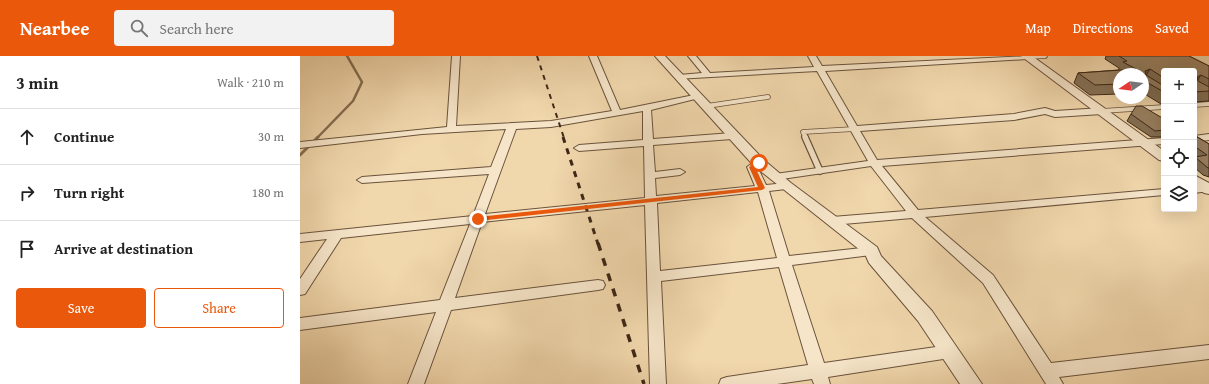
<!DOCTYPE html>
<meta charset="utf-8">
<style>
body{margin:0;font-family:"Gentium Book Plus",serif;background:#f2f2f2;color:#222}
.controls{position:absolute;right:12px;top:12px;display:grid;overflow:hidden;border-radius:4px;box-shadow:0 4px 16px #0002}
.controls button{width:36px;height:36px;display:grid;place-items:center;padding:0;border:0;border-bottom:1px solid #e0e0e0;background:#fff;color:#222;font:20px sans-serif}
.compass{position:absolute;left:813px;top:12px;width:36px;height:36px;border-radius:50%;background:#fff;box-shadow:0 4px 16px #0002;rotate:257deg}
.stop{position:absolute;width:12px;height:12px;margin:-9px;border:3px solid #ea580c;border-radius:50%;background:#fff}
.stop.end{background:#ea580c;border-color:#fff;box-shadow:0 1px 4px #0008}
.list{margin:0;padding:0;list-style:none}
h2{display:flex;justify-content:space-between;align-items:center;height:52px;margin:0;padding:0 16px;font-size:17px}
h2 small{font-size:13px;font-weight:400;color:#767676}
.list li{display:grid;grid-template-columns:26px 1fr auto;gap:12px;align-items:center;box-sizing:border-box;height:56px;padding:0 16px;border-top:1px solid #e0e0e0}
.list b{display:block;font-size:15px;white-space:nowrap}
.list em{font-size:13px;font-style:normal;color:#767676}
.actions{display:flex;gap:8px;padding:12px 16px}
.actions a{flex:1;padding:9px 0;border:1px solid #ea580c;border-radius:4px;text-align:center;font-size:14px;color:#ea580c}
.actions .main{background:#ea580c;color:#fff}
.icon{flex:none;width:22px;height:22px;fill:none;stroke:currentColor;stroke-width:2;stroke-linecap:round;stroke-linejoin:round}
.map{position:relative;flex:none;width:909px;height:328px;overflow:hidden}
header{display:flex;align-items:center;gap:24px;box-sizing:border-box;height:56px;padding:0 20px;background:#ea580c;color:#fff}
header strong{font-size:19px}
nav{display:flex;gap:22px;margin-inline-start:auto;font-size:14px}
.search{width:280px;height:36px;background:#f2f2f2;display:flex;align-items:center;gap:10px;box-sizing:border-box;padding:0 14px;border-radius:4px;color:#767676;font-size:15px}
main{display:flex}
aside{flex:1;background:#fff}
.map>svg:first-child{display:block}
.lines{fill:none;stroke-linecap:round;stroke-linejoin:round}
.stream-far1{stroke:#846d51;stroke-width:2.5}
.stream{stroke:#846d51;stroke-width:3}
.service-far1-casing{stroke:#6a533c;stroke-width:5.5}
.service-casing{stroke:#6a533c;stroke-width:8}
.minor-casing{stroke:#6a533c;stroke-width:2}
.tertiary-casing{stroke:#6a533c;stroke-width:2}
.service-far1{stroke:#f6e5c9;stroke-width:4}
.service{stroke:#f6e5c9;stroke-width:5.5}
.minor{fill:#f6e5c9;fill-rule:evenodd}
.tertiary{fill:#f6e5c9;fill-rule:evenodd}
.rail-far2{stroke:#3d2716;stroke-width:2;stroke-dasharray:5 5;stroke-linecap:butt}
.rail-far1{stroke:#3d2716;stroke-width:3;stroke-dasharray:6 6;stroke-linecap:butt}
.rail{stroke:#3d2716;stroke-width:3.5;stroke-dasharray:8 8;stroke-linecap:butt}
.wall{fill:#857156;stroke:#3d2716}
.shaded-wall{fill:#6c5c46;stroke:#3d2716}
.building{fill:#9b8364;stroke:#3d2716}
.route{fill:#ea580c}
</style>
<header>
<strong>Nearbee</strong>
<div class="search"><svg class="icon" aria-label="search" viewBox="0 0 24 24"><circle cx="10" cy="10" r="6"/><path d="M15 15l6 6"/></svg>Search here</div>
<nav><a>Map</a><a>Directions</a><a>Saved</a></nav>
</header>
<main>
<aside>
<h2>3 min<small>Walk · 210 m</small></h2>
<ul class="list">
<li><svg class="icon" aria-label="ahead" viewBox="0 0 24 24"><path d="M12 20V5M6 11l6-6 6 6"/></svg><div><b>Continue</b></div><em>30 m</em></li>
<li><svg class="icon" aria-label="right" viewBox="0 0 24 24"><path d="M7 20v-9h11M14 6l5 5-5 5"/></svg><div><b>Turn right</b></div><em>180 m</em></li>
<li><svg class="icon" aria-label="arrive" viewBox="0 0 24 24"><path d="M6 21V4h12l-3 4 3 4H6"/></svg><div><b>Arrive at destination</b></div></li>
</ul>
<div class="actions"><a class="main">Save</a><a>Share</a></div>
</aside>
<div class="map">
<svg width="909" height="328" viewBox="0 0 909 328">
<rect width="100%" height="100%" fill="#f1d7ac"/>
<filter id="stains"><feTurbulence type="fractalNoise" baseFrequency=".005" numOctaves="4"/><feColorMatrix values="0 0 0 0 .2 0 0 0 0 .09 0 0 0 0 .02 0 0 0 .5 -.17"/></filter>
<radialGradient id="worn" r=".72"><stop offset=".6" stop-color="#630" stop-opacity="0"/><stop offset="1" stop-color="#630" stop-opacity=".3"/></radialGradient>
<g class="lines">
<path class="stream-far1" d="M17 82 53 45 62 26 47 0"/>
<path class="stream" d="M0 99 18 81"/>
<g class="service-far1-casing">
<g id="service-far1">
<path d="M727 1 745 0"/>
<path d="M894 49 909 48"/>
<path d="M407 50 468 41"/>
<path d="M802 55 864 51"/>
<path d="M506 82 503 76 554 73"/>
</g>
</g>
<g class="service-casing">
<path id="service" d="M505 81 520 115"/>
</g>
<g class="minor-casing">
<g id="minor">
<path d="M152 0H160L156 70 251 65 312 55 289 0H297L320 54 399 38V42L351 54 353 83 432 77 437 80 432 83 353 89 355 116 380 113 385 116 380 119 355 122 356 140 455 130 447 111 455 105H463L464 107 458 112 466 129 486 127 492 130 486 133 469 135 489 200 571 191 576 192 577 195 576 198 571 199 492 209 524 307 650 289 656 291 658 296 656 301 528 321 530 328H514L512 323 477 328H419L421 323 427 321 508 309 479 211 361 225 366 328H350L345 149 182 166 155 242 298 224 303 225 305 229 303 233 298 234 151 254 124 328H108L136 256 0 274V262L140 244 170 168 41 182 5 238 0 239V223L27 183 0 186V178L173 160 189 118 62 127 57 124 62 121 191 111 206 73 122 78 0 92V86L147 71ZM343 55V84L279 89 274 92 279 95 344 90 345 142 185 158 216 73 251 71ZM458 136 477 202 360 215 357 147Z"/>
<path d="M388 0H396L410 17 514 11 508 0H516L522 10 730 0V3H727L525 15 557 70 714 58 745 52 755 55 802 52 806 55 802 58 755 61 745 58 714 64 560 75 577 104 864 82V88L582 110 618 154 864 133V139L625 161 693 219 751 307 909 289V303L759 321 763 328H746L683 227 612 162 532 169 528 168 526 165 528 162 532 161 606 155 571 110 475 124 471 123 470 121 475 118 568 105 517 15 376 23V19H379L402 17Z"/>
<path d="M909 78V84L894 86V80Z"/>
<path d="M909 129V135L894 137V131Z"/>
</g>
</g>
<g class="tertiary-casing">
<g id="tertiary">
<path d="M355 0H365L464 104 491 127 577 191 581 200 632 255 682 328H660L618 265 569 207 565 198 454 110Z"/>
<path d="M721 0H732L864 95V105L859 104Z"/>
<path d="M894 119 909 127V138L904 137 894 129Z"/>
</g>
</g>
<use href="#service-far1" class="service-far1"/>
<use href="#service" class="service"/>
<use href="#minor" class="minor"/>
<use href="#tertiary" class="tertiary"/>
<path class="rail-far2" d="M237 0 264 82"/>
<path class="rail-far1" d="M263 81 298 188"/>
<path class="rail" d="M298 187 344 328"/>
</g>
<g class="wall">
<path d="M806 0H889L909 10V45L894 46V15H864V48H861L843 37V18H819V38L790 39 774 27 778 17 819 14V12L805 3Z"/>
<path d="M831 58 864 63V81H851L827 65Z"/>
<path d="M894 79 909 88V121L903 119 894 111V102L895 101 894 100Z"/>
</g>
<g class="shaded-wall">
<path d="M850 13 844 23 845 15Z"/>
<path d="M901 19 895 29 897 21Z"/>
</g>
<g class="building">
<path d="M819 0H889L909 10V23L901 19 897 21 898 25 909 31V35L894 36V15H864V22L850 13 845 15 846 19 864 30V36L848 27H843V18H819V28L795 29 778 17 836 13 823 6 827 5Z"/>
<path d="M836 50H842L864 63V74L855 75 831 58Z"/>
<path d="M894 79 909 88V112H908L895 101 907 99 894 90Z"/>
</g>
<path class="route" d="M459 105 462 107 455 111 465 132 462 134 178 165 174 163 178 161 458 131 449 111Z"/>
<rect width="100%" height="100%" filter="url(#stains)"/>
<rect width="100%" height="100%" fill="url(#worn)"/>
</svg>
<div class="controls">
<button>+</button>
<button>−</button>
<button><svg class="icon" aria-label="locate" viewBox="0 0 24 24"><circle cx="12" cy="12" r="6"/><path d="M12 2v4M12 18v4M2 12h4M18 12h4"/></svg></button>
<button><svg class="icon" aria-label="layers" viewBox="0 0 24 24"><path d="M12 4l9 5-9 5-9-5zM3 14l9 5 9-5"/></svg></button>
</div>
<svg class="compass" viewBox="-18 -18 36 36"><path d="M0-13l5 13h-10z" fill="#e53935"/><path d="M0 13l5-13h-10z" fill="#767676"/></svg>
<div class="stop" style="left:459px;top:107px"></div>
<div class="stop end" style="left:178px;top:163px"></div>
</div>
</main>
